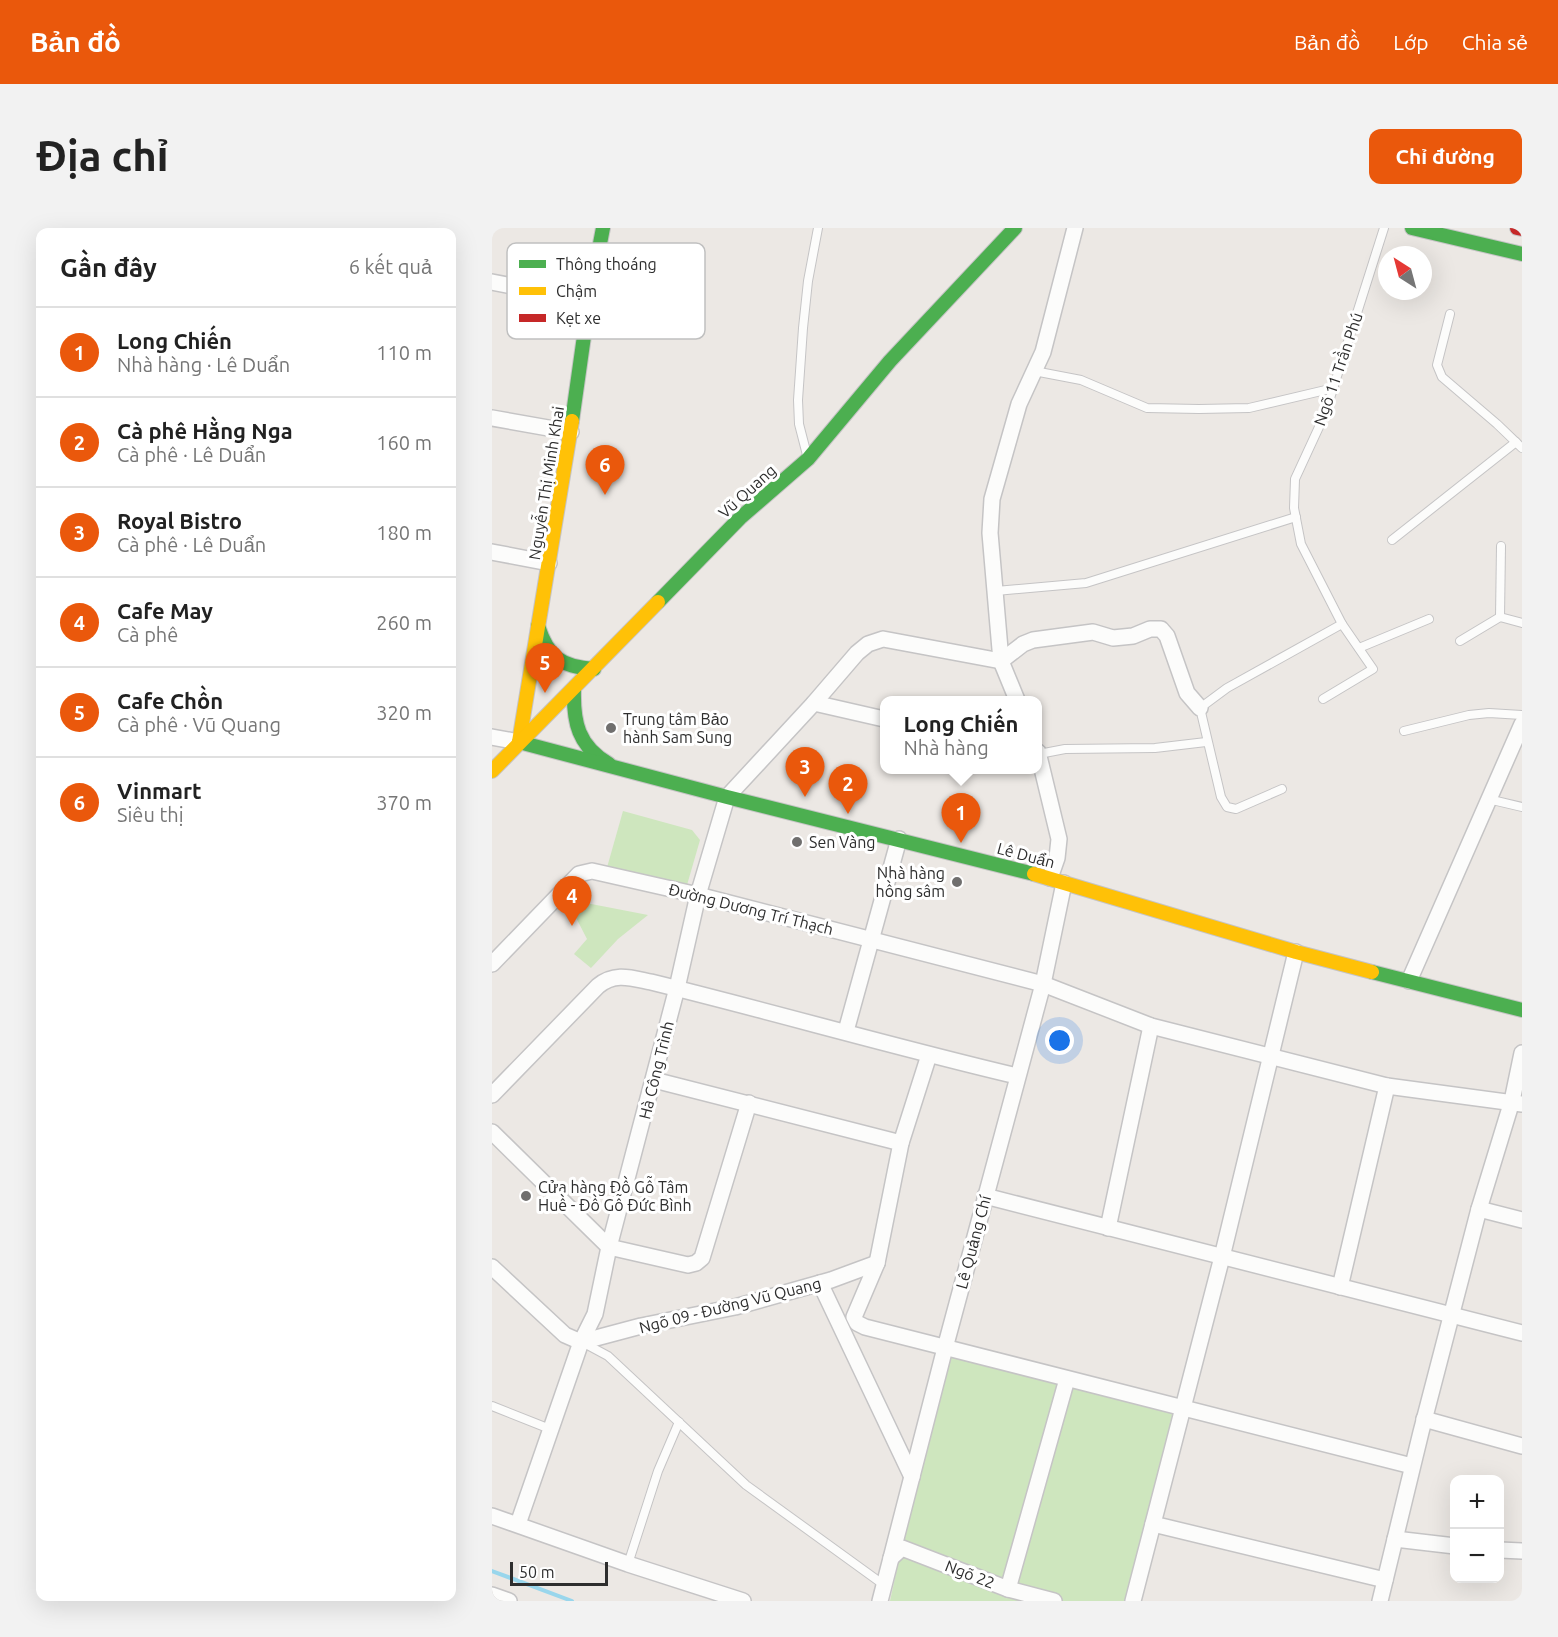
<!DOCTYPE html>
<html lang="vi">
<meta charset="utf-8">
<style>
body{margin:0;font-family:Ubuntu,sans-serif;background:#f2f2f2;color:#222}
.controls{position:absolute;right:18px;bottom:18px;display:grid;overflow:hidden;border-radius:12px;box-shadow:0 6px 24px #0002}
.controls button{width:54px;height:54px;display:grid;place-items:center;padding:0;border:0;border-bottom:2px solid #e0e0e0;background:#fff;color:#222;font:30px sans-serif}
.compass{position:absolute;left:886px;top:18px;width:54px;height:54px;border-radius:50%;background:#fff;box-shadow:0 6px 24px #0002;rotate:324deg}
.scale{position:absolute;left:18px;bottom:15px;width:98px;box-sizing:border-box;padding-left:6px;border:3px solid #2e2e2e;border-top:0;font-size:16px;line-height:21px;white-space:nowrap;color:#2e2e2e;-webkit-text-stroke:4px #fff;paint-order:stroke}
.you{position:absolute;left:568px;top:813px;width:21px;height:21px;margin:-15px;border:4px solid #fff;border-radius:50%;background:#1a73e8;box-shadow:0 0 0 9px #1a73e833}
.badge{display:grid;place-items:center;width:39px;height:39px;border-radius:50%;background:#ea580c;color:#fff;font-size:20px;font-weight:700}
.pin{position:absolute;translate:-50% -50px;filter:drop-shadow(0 2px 3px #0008)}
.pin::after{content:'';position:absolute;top:32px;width:21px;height:18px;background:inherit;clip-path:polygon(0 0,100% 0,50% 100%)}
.popup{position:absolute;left:388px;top:468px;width:162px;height:78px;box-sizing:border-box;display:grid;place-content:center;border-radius:12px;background:#fff;filter:drop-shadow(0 2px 4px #0005);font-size:20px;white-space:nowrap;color:#767676}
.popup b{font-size:22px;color:#222}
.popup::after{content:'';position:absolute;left:50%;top:100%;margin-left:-12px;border:12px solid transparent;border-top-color:#fff}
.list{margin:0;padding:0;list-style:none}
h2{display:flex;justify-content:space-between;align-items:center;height:78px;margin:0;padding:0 24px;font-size:26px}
h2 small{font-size:20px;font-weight:400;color:#767676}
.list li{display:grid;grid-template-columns:39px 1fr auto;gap:18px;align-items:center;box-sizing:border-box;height:90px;padding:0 24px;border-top:2px solid #e0e0e0}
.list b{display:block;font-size:22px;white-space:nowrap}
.list p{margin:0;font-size:20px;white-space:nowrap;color:#767676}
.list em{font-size:20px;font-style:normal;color:#767676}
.map{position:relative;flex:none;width:1030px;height:1373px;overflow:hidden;border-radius:12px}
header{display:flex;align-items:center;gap:36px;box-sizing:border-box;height:84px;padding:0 30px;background:#ea580c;color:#fff}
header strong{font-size:28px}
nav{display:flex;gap:33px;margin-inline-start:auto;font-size:21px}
.intro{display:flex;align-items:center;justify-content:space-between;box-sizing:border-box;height:144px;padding:0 36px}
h1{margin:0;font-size:42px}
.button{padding:15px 27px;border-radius:12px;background:#ea580c;color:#fff;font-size:21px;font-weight:700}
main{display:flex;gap:36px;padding:0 36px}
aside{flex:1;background:#fff;border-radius:12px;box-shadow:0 6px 24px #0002}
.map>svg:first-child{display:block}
.green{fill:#cee6be}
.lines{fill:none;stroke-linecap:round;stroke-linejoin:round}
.stream{stroke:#99d6ec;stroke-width:4}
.lane-casing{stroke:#c5c4c5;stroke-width:10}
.street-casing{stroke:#c5c4c5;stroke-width:18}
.fast-casing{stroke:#c5c4c5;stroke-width:16}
.slow-casing{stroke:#c5c4c5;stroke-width:16}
.jam-casing{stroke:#c5c4c5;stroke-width:16}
.lane{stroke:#fcfcfb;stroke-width:8}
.street{stroke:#fcfcfb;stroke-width:15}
.fast{stroke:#4caf50;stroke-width:14}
.slow{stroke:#ffc107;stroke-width:14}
.jam{stroke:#c62828;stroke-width:14}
.poi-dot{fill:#706f6e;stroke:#fff;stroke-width:2}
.labels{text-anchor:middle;stroke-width:6;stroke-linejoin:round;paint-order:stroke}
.street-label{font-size:16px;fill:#2e2e2e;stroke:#fff}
.poi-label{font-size:16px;fill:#2e2e2e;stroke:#fff;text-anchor:start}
.key{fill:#fff;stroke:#c0c0c0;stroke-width:1.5}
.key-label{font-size:16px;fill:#2e2e2e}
</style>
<header>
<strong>Bản đồ</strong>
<nav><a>Bản đồ</a><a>Lớp</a><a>Chia sẻ</a></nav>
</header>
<div class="intro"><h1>Địa chỉ</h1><a class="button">Chỉ đường</a></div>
<main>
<aside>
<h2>Gần đây<small>6 kết quả</small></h2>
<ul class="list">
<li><span class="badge">1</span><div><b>Long Chiến</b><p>Nhà hàng · Lê Duẩn</p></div><em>110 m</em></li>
<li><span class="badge">2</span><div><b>Cà phê Hằng Nga</b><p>Cà phê · Lê Duẩn</p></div><em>160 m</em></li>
<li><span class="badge">3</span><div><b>Royal Bistro</b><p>Cà phê · Lê Duẩn</p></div><em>180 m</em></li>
<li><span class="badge">4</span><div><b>Cafe May</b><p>Cà phê</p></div><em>260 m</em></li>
<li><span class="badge">5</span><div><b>Cafe Chồn</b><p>Cà phê · Vũ Quang</p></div><em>320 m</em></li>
<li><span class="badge">6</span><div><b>Vinmart</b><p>Siêu thị</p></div><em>370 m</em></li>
</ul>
</aside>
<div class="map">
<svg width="1030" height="1373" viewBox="0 0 1030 1373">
<rect width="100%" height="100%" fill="#ece8e4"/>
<g class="green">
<path d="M131 583 200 602 208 612 193 664 114 643Z"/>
<path d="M89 674 156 687 126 711 99 740 82 726 95 711 79 680Z"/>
<path d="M452 1124 689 1185 637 1373H398Z"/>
</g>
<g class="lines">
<path class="stream" d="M0 1343 80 1373"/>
<g class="lane-casing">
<g id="lane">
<path d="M958 86 945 137 950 149 1005 196 1030 220"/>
<path d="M542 143 589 152 655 180 707 181 757 180 842 160"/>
<path d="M315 227 307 196 306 172 311 100 316 53 326 0"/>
<path d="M900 312 1024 214"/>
<path d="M504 363 594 355 804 289"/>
<path d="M1008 389 1009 318"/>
<path d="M968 413 1008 389 1030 395"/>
<path d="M867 420 937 391"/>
<path d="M831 471 881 441 850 396 809 316 802 280 803 251 833 186 892 0"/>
<path d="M912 503 977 487 997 485 1030 487"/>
<path d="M547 526 573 521 663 520 714 514"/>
<path d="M790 561 744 581 735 579 729 569 708 480 735 460 850 396"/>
<path d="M996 571 1030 579"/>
<path d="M90 1114 116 1128 254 1257 392 1357"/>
<path d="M0 1178 58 1201"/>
<path d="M136 1336 166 1243 187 1194"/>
</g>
</g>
<g class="street-casing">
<g id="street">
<path d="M0 54 97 73"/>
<path d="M0 190 79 204"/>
<path d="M0 324 57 335"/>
<path d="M525 472 509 433 498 305 500 271 527 176 551 124 583 0"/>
<path d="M322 475 392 491"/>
<path d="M0 509 27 514"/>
<path d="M546 524 567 611 565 630 558 650"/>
<path d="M0 736 87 646 100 643 206 667 551 756 659 798 895 858 1030 876"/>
<path d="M917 753 1030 496"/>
<path d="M354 803 407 611"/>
<path d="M437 827 409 915 385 1035 362 1089 365 1095 373 1099 920 1238"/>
<path d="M162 852 409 915"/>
<path d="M0 867 106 758C123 744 139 750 159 754 281 784 402 819 525 848"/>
<path d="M0 904 117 1019 196 1037 204 1035 210 1030 257 875"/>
<path d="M493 968 1030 1105"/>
<path d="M987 981 1030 992"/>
<path d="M616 1000 659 798"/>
<path d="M0 1039 73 1107 89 1114"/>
<path d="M328 1055 420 1249"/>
<path d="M848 1059 895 858"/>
<path d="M89 1114 149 1098 243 1079 339 1052 385 1035"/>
<path d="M932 1191 1030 1218"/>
<path d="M0 1288 136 1336 251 1373"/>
<path d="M26 1296 89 1114 103 1086 117 1019 185 760 206 667 235 569 322 475 365 425 376 416 391 411 509 433 531 416 541 412 601 404 621 410 641 408 658 401H669L675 408 695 465 708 480"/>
<path d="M661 1296 893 1352"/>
<path d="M903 1311 963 1318"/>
<path d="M1008 1322 1030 1323"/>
<path d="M399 1330 410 1320 516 1361 562 1373"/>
<path d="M516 1361 575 1151"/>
<path d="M0 1367 17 1373"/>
<path d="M388 1373 453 1120 551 756 572 655"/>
<path d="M641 1373 730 1029 804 724"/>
<path d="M888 1373 929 1204 987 981 1020 873 1030 825"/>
</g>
</g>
<g class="fast-casing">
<g id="fast">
<path d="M920 0 1030 26"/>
<path d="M80 193 97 73 111 0"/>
<path d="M166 374 248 290 316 231 398 133 523 0"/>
<path d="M46 398C56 429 69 439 102 441"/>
<path d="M82 461C81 494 86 518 117 536"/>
<path d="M27 514 235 569 542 646"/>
<path d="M880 744 1030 782"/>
</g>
</g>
<g class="slow-casing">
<g id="slow">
<path d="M27 514 80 193"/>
<path d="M0 543 166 374"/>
<path d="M542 646 804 724 880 744"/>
</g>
</g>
<g class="jam-casing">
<path id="jam" d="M1025 0 1030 1"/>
</g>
<use href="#lane" class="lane"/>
<use href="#street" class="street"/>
<use href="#fast" class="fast"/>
<use href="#slow" class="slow"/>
<use href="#jam" class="jam"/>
</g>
<g class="poi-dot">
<circle cx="119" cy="500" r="6"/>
<circle cx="305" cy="614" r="6"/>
<circle cx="465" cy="654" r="6"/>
<circle cx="34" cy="968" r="6"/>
</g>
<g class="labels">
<g class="street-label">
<text transform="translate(846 141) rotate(-71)" y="6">Ngõ 11 Trần Phú</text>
<text transform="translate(54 255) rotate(-81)" y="6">Nguyễn Thị Minh Khai</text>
<text transform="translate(255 263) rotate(-42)" y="6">Vũ Quang</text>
<text transform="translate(534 627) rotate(15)" y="6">Lê Duẩn</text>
<text transform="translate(259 681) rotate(14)" y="6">Đường Dương Trí Thạch</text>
<text transform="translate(164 842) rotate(-76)" y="6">Hà Công Trình</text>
<text transform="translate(481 1014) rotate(-75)" y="6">Lê Quảng Chí</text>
<text transform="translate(238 1077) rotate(-14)" y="6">Ngõ 09 - Đường Vũ Quang</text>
<text transform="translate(478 1346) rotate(21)" y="6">Ngõ 22</text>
</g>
<g class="poi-label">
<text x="131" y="497">Trung tâm Bảo<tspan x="131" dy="18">hành Sam Sung</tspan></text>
<text x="317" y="620">Sen Vàng</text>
<text x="453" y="651" text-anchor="end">Nhà hàng<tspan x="453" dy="18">hồng sâm</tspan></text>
<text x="46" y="965">Cửa hàng Đồ Gỗ Tâm<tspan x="46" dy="18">Huề - Đồ Gỗ Đức Bình</tspan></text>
</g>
</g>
<rect x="15" y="15" width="198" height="96" rx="9" class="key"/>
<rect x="27" y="32" width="27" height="8" fill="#4caf50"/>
<rect x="27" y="59" width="27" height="8" fill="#ffc107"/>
<rect x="27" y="86" width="27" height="8" fill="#c62828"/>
<g class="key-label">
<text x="64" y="42">Thông thoáng</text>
<text x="64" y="69">Chậm</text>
<text x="64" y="96">Kẹt xe</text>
</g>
</svg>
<div class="controls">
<button>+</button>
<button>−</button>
</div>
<svg class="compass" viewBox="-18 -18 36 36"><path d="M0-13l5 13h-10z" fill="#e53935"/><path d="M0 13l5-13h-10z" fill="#767676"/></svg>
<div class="scale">50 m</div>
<div class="you"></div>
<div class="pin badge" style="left:469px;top:615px">1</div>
<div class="popup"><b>Long Chiến</b>Nhà hàng</div>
<div class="pin badge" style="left:356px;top:586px">2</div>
<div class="pin badge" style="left:313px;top:569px">3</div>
<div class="pin badge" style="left:80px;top:698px">4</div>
<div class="pin badge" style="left:53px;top:465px">5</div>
<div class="pin badge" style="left:113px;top:267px">6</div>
</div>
</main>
